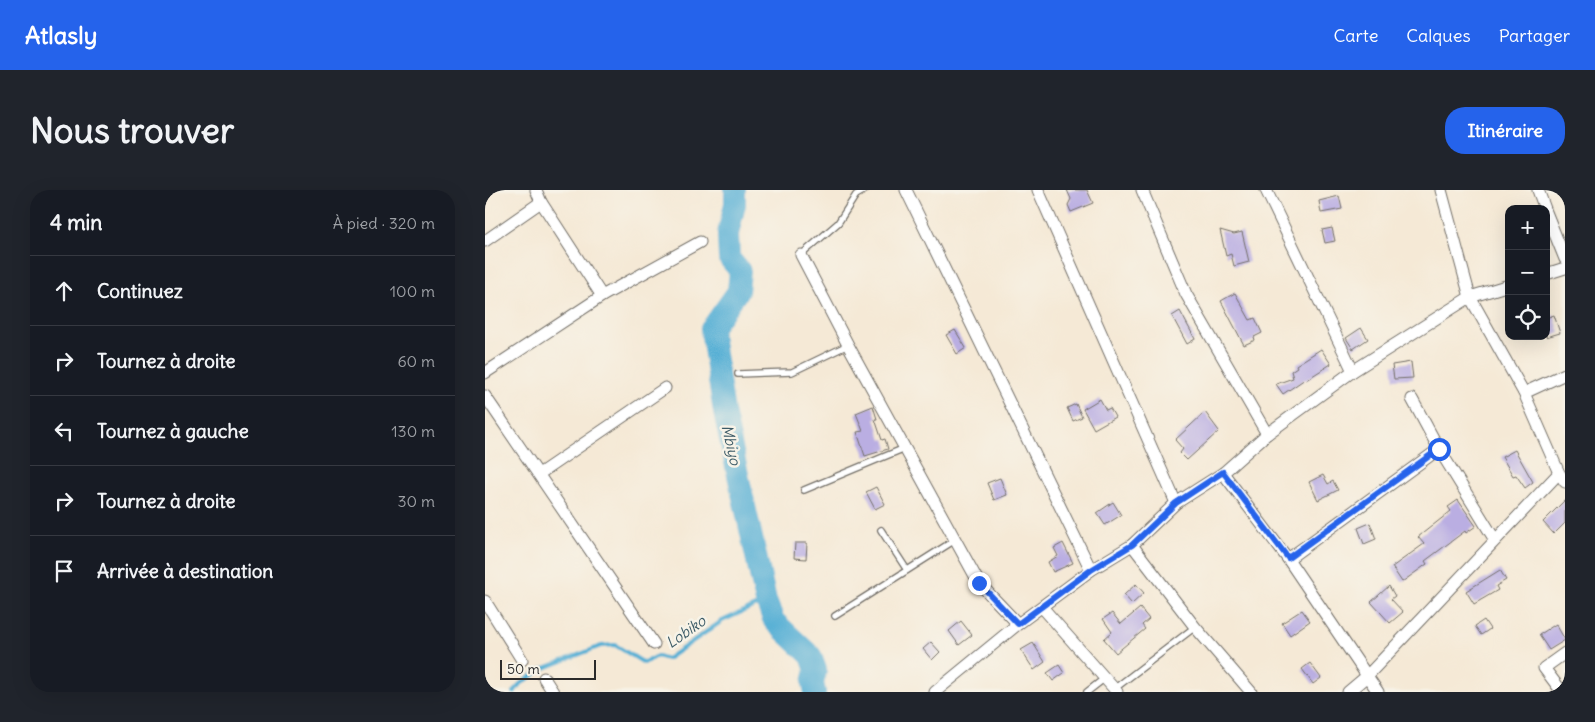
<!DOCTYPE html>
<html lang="fr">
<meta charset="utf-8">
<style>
body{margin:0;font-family:Delius,sans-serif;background:#20242c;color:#f1f3f6}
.controls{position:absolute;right:15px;top:15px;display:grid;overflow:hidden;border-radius:10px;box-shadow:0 5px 20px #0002}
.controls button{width:45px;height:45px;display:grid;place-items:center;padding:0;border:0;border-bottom:1px solid #363941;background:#171b24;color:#f1f3f6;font:25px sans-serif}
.scale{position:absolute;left:15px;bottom:12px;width:96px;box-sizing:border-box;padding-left:5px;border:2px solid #2b2b2b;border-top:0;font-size:14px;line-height:18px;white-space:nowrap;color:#2b2b2b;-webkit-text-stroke:4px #f7f3e8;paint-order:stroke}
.stop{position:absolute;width:15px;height:15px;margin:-11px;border:4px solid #2563eb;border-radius:50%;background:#fff}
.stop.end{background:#2563eb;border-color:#fff;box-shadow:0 1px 5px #0008}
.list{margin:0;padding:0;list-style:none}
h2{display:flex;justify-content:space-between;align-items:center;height:65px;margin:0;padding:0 20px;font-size:21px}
h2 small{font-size:16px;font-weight:400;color:#9ea1a6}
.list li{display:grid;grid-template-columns:32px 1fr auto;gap:15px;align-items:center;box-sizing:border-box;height:70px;padding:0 20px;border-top:1px solid #363941}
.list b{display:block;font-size:19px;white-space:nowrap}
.list em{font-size:16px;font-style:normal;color:#9ea1a6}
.icon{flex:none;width:28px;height:28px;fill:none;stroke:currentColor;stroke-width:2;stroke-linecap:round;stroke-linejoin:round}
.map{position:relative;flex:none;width:1080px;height:502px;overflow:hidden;border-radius:20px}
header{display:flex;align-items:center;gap:30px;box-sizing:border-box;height:70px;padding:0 25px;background:#2563eb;color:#fff}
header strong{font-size:24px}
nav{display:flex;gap:28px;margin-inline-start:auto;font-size:18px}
.intro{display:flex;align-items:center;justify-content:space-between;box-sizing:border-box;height:120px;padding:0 30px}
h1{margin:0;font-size:35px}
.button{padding:12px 22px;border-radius:20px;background:#2563eb;color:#fff;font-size:18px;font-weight:700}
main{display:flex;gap:30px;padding:0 30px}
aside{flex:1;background:#171b24;border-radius:20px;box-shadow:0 5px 20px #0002}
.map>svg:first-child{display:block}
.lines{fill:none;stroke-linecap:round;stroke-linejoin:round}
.stream{stroke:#58b0d5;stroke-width:4}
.river{stroke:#58b0d5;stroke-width:22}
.building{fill:#baaee2}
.service-casing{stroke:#726e67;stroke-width:8}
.minor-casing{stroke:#726e67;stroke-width:13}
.service{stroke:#fff;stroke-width:5.5}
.minor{stroke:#fff;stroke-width:11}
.route{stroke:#2563eb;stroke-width:6}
.labels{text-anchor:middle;stroke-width:5;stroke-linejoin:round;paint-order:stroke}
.water-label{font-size:15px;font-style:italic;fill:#3b5a66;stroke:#f7f3e8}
</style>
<header>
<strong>Atlasly</strong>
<nav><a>Carte</a><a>Calques</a><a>Partager</a></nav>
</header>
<div class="intro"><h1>Nous trouver</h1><a class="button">Itinéraire</a></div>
<main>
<aside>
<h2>4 min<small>À pied · 320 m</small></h2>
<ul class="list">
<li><svg class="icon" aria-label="ahead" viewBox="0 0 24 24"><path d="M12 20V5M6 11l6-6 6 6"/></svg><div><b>Continuez</b></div><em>100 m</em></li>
<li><svg class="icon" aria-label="right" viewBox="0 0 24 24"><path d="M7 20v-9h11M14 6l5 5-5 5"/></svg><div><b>Tournez à droite</b></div><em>60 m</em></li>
<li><svg class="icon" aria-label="left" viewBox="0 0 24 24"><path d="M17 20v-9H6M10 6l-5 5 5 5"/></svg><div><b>Tournez à gauche</b></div><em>130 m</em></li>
<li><svg class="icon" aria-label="right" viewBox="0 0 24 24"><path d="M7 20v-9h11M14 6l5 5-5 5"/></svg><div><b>Tournez à droite</b></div><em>30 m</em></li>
<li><svg class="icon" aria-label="arrive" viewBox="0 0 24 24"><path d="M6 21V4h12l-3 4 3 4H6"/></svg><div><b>Arrivée à destination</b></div></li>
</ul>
</aside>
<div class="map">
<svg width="1080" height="502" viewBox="0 0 1080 502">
<rect width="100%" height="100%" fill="#f7f3e8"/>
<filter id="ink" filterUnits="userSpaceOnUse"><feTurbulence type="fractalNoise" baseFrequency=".02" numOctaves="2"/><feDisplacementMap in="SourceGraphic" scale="10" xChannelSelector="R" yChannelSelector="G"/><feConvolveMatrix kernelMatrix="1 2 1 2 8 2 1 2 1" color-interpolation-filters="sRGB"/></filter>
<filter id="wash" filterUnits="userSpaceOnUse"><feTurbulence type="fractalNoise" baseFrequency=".0096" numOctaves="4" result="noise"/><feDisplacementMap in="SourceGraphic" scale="20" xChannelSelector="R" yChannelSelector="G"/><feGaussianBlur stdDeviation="1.12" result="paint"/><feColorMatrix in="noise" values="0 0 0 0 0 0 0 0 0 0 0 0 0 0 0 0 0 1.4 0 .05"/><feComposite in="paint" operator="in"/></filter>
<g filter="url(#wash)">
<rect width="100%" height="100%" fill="#f5e9d6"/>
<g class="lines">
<path class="stream" d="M29 502 34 495 57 479 116 456 130 455 159 473 172 466 182 469 237 431 281 411"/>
<path class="river" d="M250 0V14L243 44 244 68 255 81 253 101 226 139 239 222 281 411 289 431 326 466 331 480 328 493 330 502"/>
</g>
<g id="blocks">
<g class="building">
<path d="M582 0H602L608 13 586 22 583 15 586 9Z"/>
<path d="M854 6 857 19 836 23 834 11Z"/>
<path d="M847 38 850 51 840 53 837 40Z"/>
<path d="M735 40 749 44 757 42 764 72 749 76 746 64 741 66Z"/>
<path d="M750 103 765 130 770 128 777 143 769 147 770 150 759 155 736 111Z"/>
<path d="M695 121 710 149 702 154 687 126Z"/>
<path d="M1069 125 1075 143 1061 147V128Z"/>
<path d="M876 138 883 149 868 159 861 148Z"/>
<path d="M470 140 481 158 472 164 461 145Z"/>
<path d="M836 159 846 174 821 190 820 189 798 204 791 194 808 188 806 181 812 177 811 175Z"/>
<path d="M926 172 928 188 909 189 907 175Z"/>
<path d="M615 209 621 220 625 218 630 227 609 239 598 219Z"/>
<path d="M591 214 597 227 588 231 582 218Z"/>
<path d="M388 216 392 229H390L397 250 400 249 403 259 380 266 372 242 378 241 371 223Z"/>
<path d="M720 222 734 241 702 270 695 263 698 259 690 250Z"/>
<path d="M1030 260 1048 292 1040 298 1031 285 1028 286 1017 267Z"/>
<path d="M838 285 843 294 848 291 853 300 833 310 824 292Z"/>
<path d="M515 288 522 305 509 310 502 293Z"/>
<path d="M391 297 400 314 390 319 381 302Z"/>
<path d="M973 310 991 336 981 343 980 341 940 371 942 374 917 392 907 377 939 354 933 347 966 321 963 317Z"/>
<path d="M1080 310V333L1069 344 1058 332Z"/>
<path d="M628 312 636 325 620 335 612 323Z"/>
<path d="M885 333 891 349 879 354 873 338Z"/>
<path d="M310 353H322L321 369 309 368Z"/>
<path d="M578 353 588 373 568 382 563 372 573 366 569 358Z"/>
<path d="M1015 380 1021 390 1011 396 1013 400 989 414 981 401Z"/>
<path d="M651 394 659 403 647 414 639 405Z"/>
<path d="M904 396 910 406 906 409 918 422 905 433 886 412Z"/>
<path d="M655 418 664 429 657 435 660 439 631 463 619 449 627 442 618 429 627 423 636 434Z"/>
<path d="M817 420 825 431 805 445 797 433Z"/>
<path d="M999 430 1005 439 996 445 990 436Z"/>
<path d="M476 431 487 445 474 455 464 441Z"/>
<path d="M1071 434 1080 450 1064 460 1054 445Z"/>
<path d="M446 452 455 462 447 470 438 459Z"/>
<path d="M548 453 560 472 549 480 536 460Z"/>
<path d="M825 473 836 488 828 494 817 479Z"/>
<path d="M574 475 579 483 568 491 562 483Z"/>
</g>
</g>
</g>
<g filter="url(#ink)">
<use href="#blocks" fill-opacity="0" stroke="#726e67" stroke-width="1"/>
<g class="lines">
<g class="service-casing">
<g id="service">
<path d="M316 65 353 33 371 5 380 0"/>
<path d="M253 184 307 182 363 155"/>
<path d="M319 300 420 258"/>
<path d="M396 340 422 380"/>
<path d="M350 426 470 350"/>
<path d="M629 499 710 437"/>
<path d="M602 502 620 488"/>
</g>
</g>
<g class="minor-casing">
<g id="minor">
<path d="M51 0 56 12 117 106"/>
<path d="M421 0 606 380"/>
<path d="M553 0 691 313"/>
<path d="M657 0 701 104 782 244"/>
<path d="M781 0 868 181"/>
<path d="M956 0 985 107 1039 203 1074 283 1080 292"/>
<path d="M1053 0 1060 19"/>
<path d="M1061 22 1080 69"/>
<path d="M0 51 56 12"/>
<path d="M316 65 363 155 494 393 533 434"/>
<path d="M1061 84 1080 78"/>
<path d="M0 183 117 106 215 52"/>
<path d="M1039 203 1080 184"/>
<path d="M0 206 169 454"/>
<path d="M927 209 954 259 1010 350"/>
<path d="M738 283 803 369 893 502"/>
<path d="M54 284 180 198"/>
<path d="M647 355 710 437 766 502"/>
<path d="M803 369 954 259"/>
<path d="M0 411 37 470"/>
<path d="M557 417 632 502"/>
<path d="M59 488 68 502"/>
<path d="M450 502 533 434 606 380 647 355 691 313 738 283 782 244 868 181 985 107 1024 95"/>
<path d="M863 502 882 486 1074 283"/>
<path d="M1077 502 1059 478 1080 463"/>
</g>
</g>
<use href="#service" class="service"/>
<use href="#minor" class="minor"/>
</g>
</g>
<g class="lines" filter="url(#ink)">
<path class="route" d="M494 393 533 434 606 380 647 355 691 313 738 282 803 368 954 259"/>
</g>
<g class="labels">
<g class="water-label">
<text transform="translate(246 255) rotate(77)" y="5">Mbiyo</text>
<text transform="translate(201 442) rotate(-35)" y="5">Lobiko</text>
</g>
</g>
</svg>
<div class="controls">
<button>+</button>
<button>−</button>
<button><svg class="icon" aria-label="locate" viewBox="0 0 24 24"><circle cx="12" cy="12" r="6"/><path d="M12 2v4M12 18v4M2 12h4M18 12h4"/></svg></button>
</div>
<div class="scale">50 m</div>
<div class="stop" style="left:954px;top:259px"></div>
<div class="stop end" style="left:494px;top:393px"></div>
</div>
</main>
